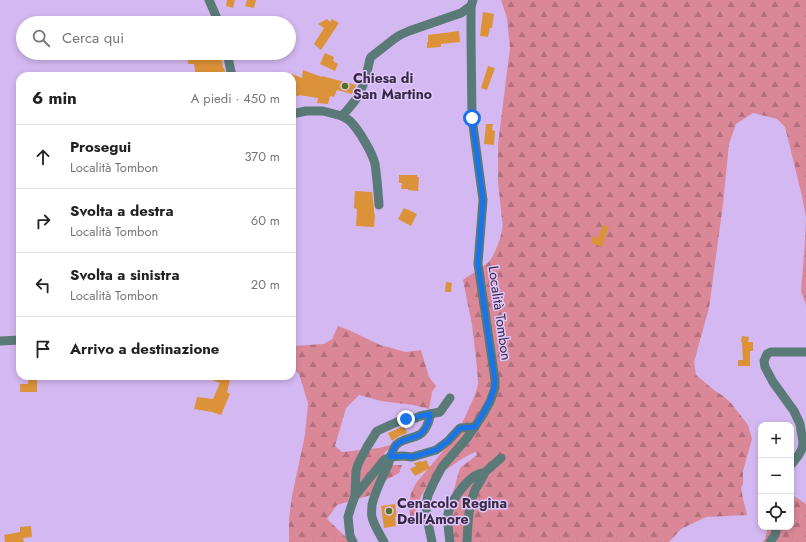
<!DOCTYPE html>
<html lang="it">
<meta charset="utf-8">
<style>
body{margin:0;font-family:Jost,sans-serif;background:#f6f6f6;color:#222}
.controls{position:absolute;right:12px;bottom:12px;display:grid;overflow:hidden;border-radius:8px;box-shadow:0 2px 6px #0003}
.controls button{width:36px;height:36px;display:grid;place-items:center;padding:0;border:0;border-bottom:1px solid #e0e0e0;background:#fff;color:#222;font:20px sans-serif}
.stop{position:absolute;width:12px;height:12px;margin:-9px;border:3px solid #1a73e8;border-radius:50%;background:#fff}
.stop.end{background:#1a73e8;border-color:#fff;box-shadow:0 1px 4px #0008}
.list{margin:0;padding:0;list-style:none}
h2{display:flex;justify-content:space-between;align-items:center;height:52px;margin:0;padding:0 16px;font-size:17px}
h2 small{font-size:13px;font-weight:400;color:#767676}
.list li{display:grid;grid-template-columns:26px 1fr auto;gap:12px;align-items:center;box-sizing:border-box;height:64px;padding:0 16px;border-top:1px solid #e0e0e0}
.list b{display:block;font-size:15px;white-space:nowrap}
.list p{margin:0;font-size:13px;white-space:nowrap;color:#767676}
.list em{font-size:13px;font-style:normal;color:#767676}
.icon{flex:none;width:22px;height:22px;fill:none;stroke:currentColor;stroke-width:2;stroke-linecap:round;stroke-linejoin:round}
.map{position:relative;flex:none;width:806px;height:542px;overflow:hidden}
.search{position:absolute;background:#fff;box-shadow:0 2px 6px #0003;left:16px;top:16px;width:280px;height:44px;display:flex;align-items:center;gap:10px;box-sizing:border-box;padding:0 14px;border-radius:22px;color:#767676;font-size:15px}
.panel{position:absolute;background:#fff;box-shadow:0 2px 6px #0003;left:16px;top:72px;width:280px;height:308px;border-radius:12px}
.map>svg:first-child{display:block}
.forest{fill:url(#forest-firs)}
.building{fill:#dc9238}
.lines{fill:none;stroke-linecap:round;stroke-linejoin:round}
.minor{stroke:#5a7a77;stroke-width:9}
.route{stroke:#1a73e8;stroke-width:5}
.poi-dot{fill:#547125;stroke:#e1c5fe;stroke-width:1.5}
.labels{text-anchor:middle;stroke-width:3;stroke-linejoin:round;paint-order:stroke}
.poi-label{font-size:14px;font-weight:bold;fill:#362b41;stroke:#e1c5fe;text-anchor:start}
.street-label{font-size:14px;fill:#362b41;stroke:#e1c5fe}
</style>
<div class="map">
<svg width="806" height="542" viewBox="0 0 806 542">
<defs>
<pattern id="forest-firs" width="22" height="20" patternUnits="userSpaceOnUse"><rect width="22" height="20" fill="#da8898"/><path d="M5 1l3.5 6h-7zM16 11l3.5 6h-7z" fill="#b26f7e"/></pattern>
</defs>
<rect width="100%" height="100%" fill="#d4b8f1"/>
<g class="forest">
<path d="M501 0H806V305L801 291 805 242 806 217 802 196 785 127 777 119 753 113 736 124 729 144 723 204 709 308 694 362 696 375 714 390 723 396 731 403 748 425 752 439 743 471V484L741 488 743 499 747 515 706 517 681 529 669 542H445L449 508 459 471 461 467 477 455 476 452C463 456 430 480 424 491 418 500 417 512 411 520L409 508 411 493 416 483 455 437 465 417 475 395 478 384 477 367 472 325 463 280C469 275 487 266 491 259 496 252 505 228 502 220L498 181V144L510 48 507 18Z"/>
<path d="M338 326 349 330 380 345 406 352 421 350 429 377 436 386 432 392 429 409 413 405 381 401 359 395 346 408 335 446 342 452 379 448 394 444 385 452 381 464 392 465H402L399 473 379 484 371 495 337 505 327 519 351 542H289V519L292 496 305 435 308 403 299 374 292 368V346L324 344 332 339Z"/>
<path d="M791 494 806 504V542H762L765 539 768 527H791Z"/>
</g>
<g class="building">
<path d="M227 0H235L233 8 226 6Z"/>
<path d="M247 0H256L254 8 245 6Z"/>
<path d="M483 12 494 14 492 28H490L488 37 480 36Z"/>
<path d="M327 19 330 22 332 19 339 23 321 50 314 44 324 28 318 24Z"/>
<path d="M459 31 460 42 441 44V47L427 48V42H428V35Z"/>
<path d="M209 53H221L223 68H224L226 76H196L194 64H188V57L209 56Z"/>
<path d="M325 53 334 57 333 61 338 64 335 71 320 64Z"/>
<path d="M488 66 495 68 487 90 481 88Z"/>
<path d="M303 70 322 77V76L356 85 354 91 352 94 337 90 334 97 330 96 328 104 317 103 318 98 299 95V96L292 95V74L302 78Z"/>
<path d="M486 124H493L492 130 495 131 494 145 484 144Z"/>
<path d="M399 175H417V177H419L418 191 408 190V189H401L402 183H399Z"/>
<path d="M355 191 372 192 374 208V214H375L374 227 356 226 357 209 354 208Z"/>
<path d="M404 208 417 214 411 226 398 219Z"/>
<path d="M603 225 609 227 602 247 591 243 593 236 598 238Z"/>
<path d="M446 282 452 283 451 292H445Z"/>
<path d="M742 336 749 337 748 342H753V351H750V366H738V360H743L742 342H741Z"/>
<path d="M28 376H37V392H20V384H28Z"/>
<path d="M216 376H231L227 392 230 394 221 415 212 412 194 409 197 397 213 399 220 383 214 381Z"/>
<path d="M404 426 407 433 399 436 392 441 388 433Z"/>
<path d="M426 460 430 468 415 476 410 469 416 466 414 463 421 461 422 462Z"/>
<path d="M395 504 397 516 395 517 396 526 384 528 381 506Z"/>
<path d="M31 526 32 537 23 538 24 542H5L4 535 20 532V527Z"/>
</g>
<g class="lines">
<g class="minor">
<path d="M209 0 219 23"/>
<path d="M227 53 232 76"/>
<path d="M292 114 306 111H323L342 116C348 109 354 103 358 96 365 85 367 72 370 59L371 57 394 39 400 35 409 31 461 13 471 6"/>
<path d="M342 116C345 118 348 119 350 121 359 130 372 152 375 164 377 177 378 191 379 205"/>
<path d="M0 341 20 340"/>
<path d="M430 414 440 412 450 398"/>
<path d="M791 465 798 456 802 449 803 442 800 424 794 411 773 382 765 367 764 361 767 354 771 352H806"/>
<path d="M484 473 501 458"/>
<path d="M355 496 356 471 358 464 367 447 377 431 397 422 406 419 416 418 420 416 430 414C430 421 425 432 419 435 412 439 403 438 396 445 392 450 390 459 388 465 382 478 375 491 372 505 372 509 371 513 372 517 374 526 380 534 384 542"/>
<path d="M353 542 350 536 348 517 351 507 355 496 384 460 390 457 403 456 412 457 436 450 448 441 460 428 475 427"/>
<path d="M432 542 427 518 426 505 428 495 434 482 442 467 467 438 482 416 490 402 495 388V380L478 264 483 200 472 118 471 36V6L473 0"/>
<path d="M450 542C449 533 447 523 448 514 451 501 469 473 484 473V474C482 479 479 483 476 488 468 504 468 524 467 542"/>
<path d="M770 542 775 535 777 527"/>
</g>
</g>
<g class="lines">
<path class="route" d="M406 419H411L420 416 430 414C430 422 424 433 417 436 410 439 402 439 396 445 394 448 392 453 390 457L404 456 412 457 436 450 448 441 460 428 475 427C484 412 494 398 495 380L478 264 483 200 472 118"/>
</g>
<g class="poi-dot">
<circle cx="345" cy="86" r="4"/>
<circle cx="389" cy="511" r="4"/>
</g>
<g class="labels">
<g class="poi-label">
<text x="353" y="83">Chiesa di<tspan x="353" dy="16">San Martino</tspan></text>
<text x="397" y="508">Cenacolo Regina<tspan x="397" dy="16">Dell'Amore</tspan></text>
</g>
<g class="street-label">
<text transform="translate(500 313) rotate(82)" y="5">Località Tombon</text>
</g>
</g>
</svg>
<div class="controls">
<button>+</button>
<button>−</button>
<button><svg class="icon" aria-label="locate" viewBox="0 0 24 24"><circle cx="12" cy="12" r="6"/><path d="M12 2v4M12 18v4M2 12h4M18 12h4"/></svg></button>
</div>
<div class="stop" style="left:472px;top:118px"></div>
<div class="stop end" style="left:406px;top:419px"></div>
<div class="search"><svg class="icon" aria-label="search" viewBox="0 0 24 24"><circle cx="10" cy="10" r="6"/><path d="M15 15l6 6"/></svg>Cerca qui</div>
<section class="panel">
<h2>6 min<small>A piedi · 450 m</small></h2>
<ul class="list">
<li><svg class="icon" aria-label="ahead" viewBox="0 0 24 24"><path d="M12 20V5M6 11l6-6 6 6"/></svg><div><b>Prosegui</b><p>Località Tombon</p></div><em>370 m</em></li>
<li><svg class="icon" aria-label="right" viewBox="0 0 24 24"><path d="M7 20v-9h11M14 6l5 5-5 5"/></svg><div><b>Svolta a destra</b><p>Località Tombon</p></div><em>60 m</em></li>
<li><svg class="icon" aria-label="left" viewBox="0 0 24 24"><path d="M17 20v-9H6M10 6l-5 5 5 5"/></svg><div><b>Svolta a sinistra</b><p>Località Tombon</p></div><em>20 m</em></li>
<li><svg class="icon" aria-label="arrive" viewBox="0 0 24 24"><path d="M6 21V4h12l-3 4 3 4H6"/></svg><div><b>Arrivo a destinazione</b></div></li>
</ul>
</section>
</div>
